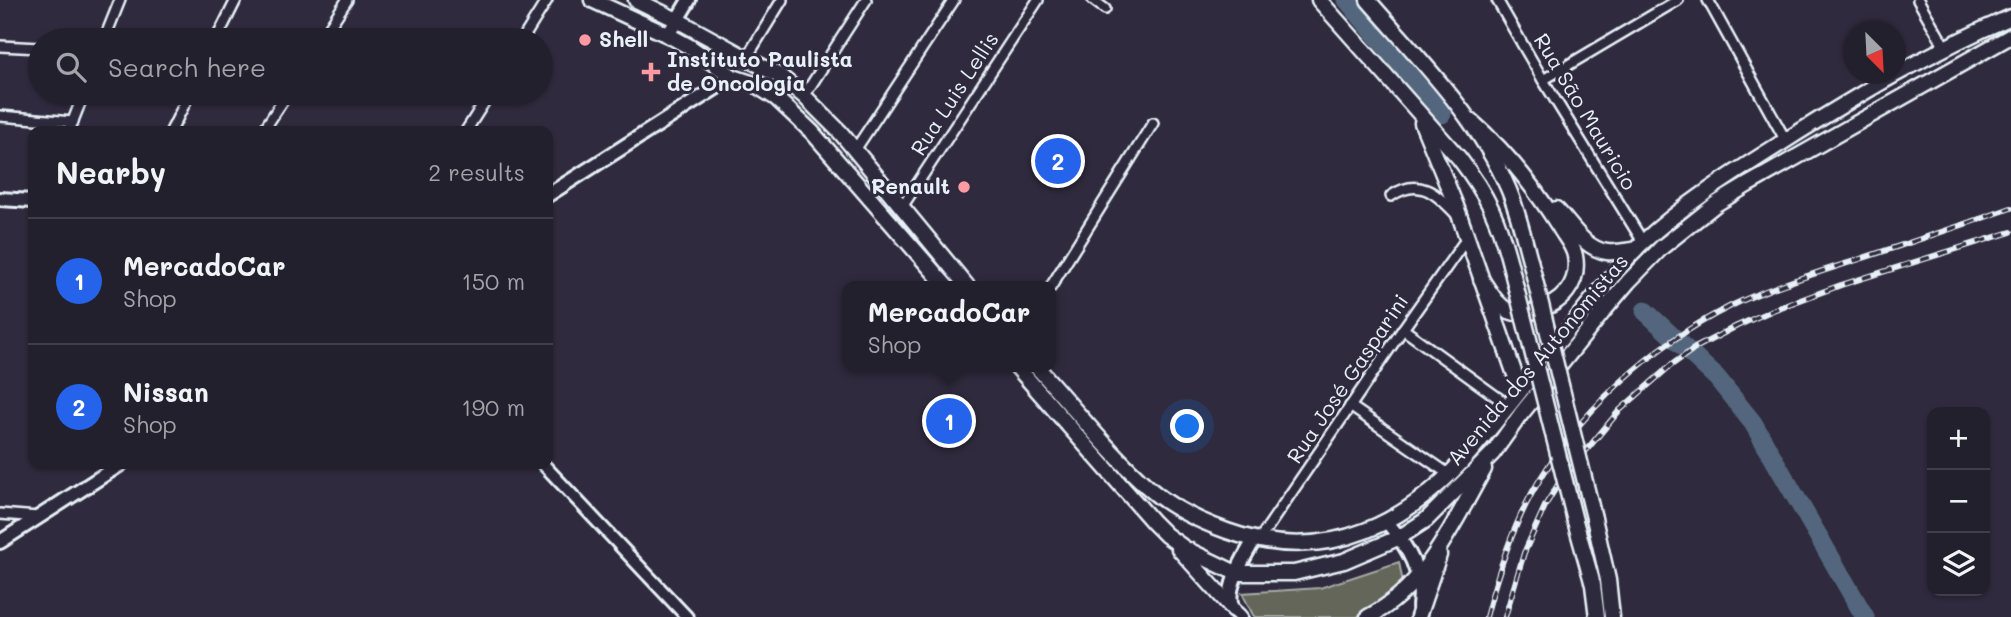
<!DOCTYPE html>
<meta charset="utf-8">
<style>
body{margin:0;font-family:Mali,sans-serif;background:#2f2d3a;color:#f1f3f6}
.controls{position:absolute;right:21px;bottom:21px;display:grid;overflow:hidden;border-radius:14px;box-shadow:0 2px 5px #0004}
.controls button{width:63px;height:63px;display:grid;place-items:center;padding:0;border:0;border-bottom:2px solid #403e4a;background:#23202e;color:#f1f3f6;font:35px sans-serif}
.compass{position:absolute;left:1843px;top:21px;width:63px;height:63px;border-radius:50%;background:#23202e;box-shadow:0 2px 5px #0004;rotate:156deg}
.you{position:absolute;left:1188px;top:427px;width:24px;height:24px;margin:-18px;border:5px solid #fff;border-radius:50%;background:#1a73e8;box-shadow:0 0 0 10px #1a73e833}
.badge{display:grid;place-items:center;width:46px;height:46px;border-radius:50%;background:#2563eb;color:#fff;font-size:23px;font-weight:700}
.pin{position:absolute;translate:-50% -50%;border:4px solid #fff;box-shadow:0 2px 7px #0006}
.popup{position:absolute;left:842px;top:281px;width:214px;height:91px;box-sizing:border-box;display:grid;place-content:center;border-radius:14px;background:#23202e;filter:drop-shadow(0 2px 5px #0005);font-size:23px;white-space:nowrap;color:#a3a3aa}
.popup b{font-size:26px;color:#f1f3f6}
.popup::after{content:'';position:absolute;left:50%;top:100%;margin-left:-14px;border:14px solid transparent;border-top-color:#23202e}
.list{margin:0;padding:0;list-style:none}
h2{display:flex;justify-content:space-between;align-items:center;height:91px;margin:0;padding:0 28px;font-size:30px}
h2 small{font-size:23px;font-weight:400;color:#a3a3aa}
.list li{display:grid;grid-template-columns:46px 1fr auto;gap:21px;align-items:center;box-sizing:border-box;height:126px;padding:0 28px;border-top:2px solid #403e4a}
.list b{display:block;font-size:26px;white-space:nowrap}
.list p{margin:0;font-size:23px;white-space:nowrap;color:#a3a3aa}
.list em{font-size:23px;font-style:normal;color:#a3a3aa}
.icon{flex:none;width:38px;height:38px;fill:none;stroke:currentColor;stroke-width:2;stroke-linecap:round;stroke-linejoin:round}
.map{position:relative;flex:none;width:2011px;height:617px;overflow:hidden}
.search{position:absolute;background:#23202e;box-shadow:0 2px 5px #0004;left:28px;top:28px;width:525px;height:77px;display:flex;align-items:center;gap:18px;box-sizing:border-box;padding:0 24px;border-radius:38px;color:#a3a3aa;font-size:26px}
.panel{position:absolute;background:#23202e;box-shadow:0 2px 5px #0004;left:28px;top:126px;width:525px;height:343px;border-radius:14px}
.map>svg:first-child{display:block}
.green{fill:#636658;stroke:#a6aca8;stroke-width:2}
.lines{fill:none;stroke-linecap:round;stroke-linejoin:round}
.river{stroke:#52667d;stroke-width:19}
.minor-casing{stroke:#e8f1f8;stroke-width:14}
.tertiary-casing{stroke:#e8f1f8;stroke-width:16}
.secondary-casing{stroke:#e8f1f8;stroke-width:18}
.primary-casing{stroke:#e8f1f8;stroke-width:19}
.minor{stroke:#2f2a3d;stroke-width:9}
.tertiary{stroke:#2f2a3d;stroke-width:10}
.secondary{stroke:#2f2a3d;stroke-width:12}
.primary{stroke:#2f2a3d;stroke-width:14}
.rail-casing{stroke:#e8f1f8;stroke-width:6}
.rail{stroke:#2f2a3d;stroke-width:3.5;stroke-dasharray:10;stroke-linecap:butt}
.primary-bridge-casing{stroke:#e8f1f8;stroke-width:19;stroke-linecap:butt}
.primary-bridge{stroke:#2f2a3d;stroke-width:14}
.poi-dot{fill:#ff9aa2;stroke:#2f2a3d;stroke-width:2.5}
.labels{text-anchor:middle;stroke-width:6;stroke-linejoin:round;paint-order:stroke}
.poi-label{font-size:21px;font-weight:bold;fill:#e8f1f8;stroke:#2f2a3d;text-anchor:start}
.street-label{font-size:21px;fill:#e8f1f8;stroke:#2f2a3d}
</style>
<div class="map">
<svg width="2011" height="617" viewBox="0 0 2011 617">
<rect width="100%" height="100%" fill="#2f2a3d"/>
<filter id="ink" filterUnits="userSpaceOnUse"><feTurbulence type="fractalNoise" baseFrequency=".0143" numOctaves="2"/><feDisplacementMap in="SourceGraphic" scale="14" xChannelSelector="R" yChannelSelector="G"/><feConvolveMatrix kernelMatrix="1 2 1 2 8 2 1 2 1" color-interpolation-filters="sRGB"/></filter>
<g filter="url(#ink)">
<path class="green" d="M1399 562 1403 583 1395 593 1357 617H1255L1253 615 1242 593 1320 588Z"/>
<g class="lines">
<g class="river">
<path d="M1347 0 1442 114"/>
<path d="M1645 311 1717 378 1753 423 1865 617"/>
</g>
<g class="minor-casing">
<g id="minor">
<path d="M1093 0 1105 9"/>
<path d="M1497 0 1543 80 1643 242"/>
<path d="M1708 0 1786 141"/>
<path d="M1918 0 1945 47"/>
<path d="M104 40 120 0"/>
<path d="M216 40 236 0"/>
<path d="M321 40 347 0"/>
<path d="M522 40 547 0"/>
<path d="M0 46 40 48"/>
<path d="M747 57 782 0"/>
<path d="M1543 80 1678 0"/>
<path d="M804 96 866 0"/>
<path d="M0 116 73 122"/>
<path d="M69 131 84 93"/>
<path d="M171 131 190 93"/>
<path d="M263 131 288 93"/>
<path d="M466 131 490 93"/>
<path d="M855 150 954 0"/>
<path d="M1391 196C1419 177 1436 193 1455 213"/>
<path d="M902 207 1038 0"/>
<path d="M1050 288 1153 123"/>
<path d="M1403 329 1508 405"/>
<path d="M1350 406 1450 475"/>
<path d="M0 514 38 517"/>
<path d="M1259 540 1403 329 1467 238"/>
</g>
</g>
<g class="tertiary-casing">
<path id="tertiary" d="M543 464 687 617"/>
</g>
<g class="secondary-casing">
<g id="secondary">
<path d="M668 35 689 0"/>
<path d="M548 195 733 77"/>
<path d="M0 199 33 201"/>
<path d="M1387 522C1408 547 1424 573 1419 607"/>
<path d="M0 542 121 464"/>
<path d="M1241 617C1239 614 1235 612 1233 609 1223 590 1245 556 1254 540"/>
</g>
</g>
<g class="primary-casing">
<g id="primary">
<path d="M592 0 668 35 690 47 733 77 754 84 776 98 812 132 946 286"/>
<path d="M636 0 677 20 781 77 804 96 840 132 967 286"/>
<path d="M1319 0 1459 158C1488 196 1498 218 1510 264"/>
<path d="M1368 0C1419 59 1477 116 1508 188 1518 211 1523 235 1530 260"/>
<path d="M1470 120C1506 151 1535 188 1560 228 1565 237 1573 245 1575 256 1580 284 1562 304 1535 311 1527 313 1518 315 1509 311 1496 305 1489 290 1481 279"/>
<path d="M1422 123 1456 206 1520 389"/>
<path d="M1556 209C1571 224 1584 249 1607 252 1616 253 1626 250 1635 250"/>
<path d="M1017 367 1153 522 1166 535 1184 548 1236 573H1294L1344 561 1400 537 1426 520 1493 453 1521 414 1606 308 1628 282 1662 247 1716 204 1749 184 2011 36"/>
<path d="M1037 367C1073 407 1111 455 1151 490 1173 509 1199 521 1227 531 1328 567 1412 523 1477 444 1520 394 1558 340 1601 289 1615 274 1627 257 1642 243 1685 203 1734 173 1783 142 1856 96 1931 51 2011 17"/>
<path d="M1594 518 1608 580 1612 617"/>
<path d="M1575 521 1593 585 1597 617"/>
<path d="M1179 549 1233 609"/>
<path d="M1368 617C1426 587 1453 524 1484 469"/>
<path d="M1418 617 1439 555"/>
</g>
</g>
<use href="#minor" class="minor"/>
<use href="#tertiary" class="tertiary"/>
<use href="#secondary" class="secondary"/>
<use href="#primary" class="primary"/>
<g class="rail-casing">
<g id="rail">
<path d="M1486 617C1497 575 1511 531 1532 493 1576 414 1650 346 1731 306 1772 286 1817 273 1860 259 1911 242 1961 226 2011 208"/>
<path d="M1505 617 1524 553 1546 504 1559 483 1619 411 1670 366 1695 348 1737 326 1773 310 1841 285 2011 232"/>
</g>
</g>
<use href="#rail" class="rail"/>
<g class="primary-bridge-casing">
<g id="primary-bridge">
<path d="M1530 260 1594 518"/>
<path d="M1510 264 1575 521"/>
</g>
</g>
<use href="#primary-bridge" class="primary-bridge"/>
</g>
</g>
<g class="poi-dot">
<circle cx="585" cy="40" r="7"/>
<path d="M647.5 61.5h7v7h7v7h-7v7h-7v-7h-7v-7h7z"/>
<circle cx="964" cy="187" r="7"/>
</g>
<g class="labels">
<g class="poi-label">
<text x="599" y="47">Shell</text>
<text x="667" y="67">Instituto Paulista<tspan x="667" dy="24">de Oncologia</tspan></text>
<text x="950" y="194" text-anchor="end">Renault</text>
</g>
<g class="street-label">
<text transform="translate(955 94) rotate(-57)" y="7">Rua Luis Lellis</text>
<text transform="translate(1585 112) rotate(59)" y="7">Rua São Mauricio</text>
<text transform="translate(1538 360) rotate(-50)" y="7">Avenida dos Autonomistas</text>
<text transform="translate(1348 379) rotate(-56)" y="7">Rua José Gasparini</text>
</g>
</g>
</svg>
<div class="controls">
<button>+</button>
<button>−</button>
<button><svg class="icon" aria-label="layers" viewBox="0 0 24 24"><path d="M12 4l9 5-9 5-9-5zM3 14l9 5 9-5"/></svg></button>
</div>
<svg class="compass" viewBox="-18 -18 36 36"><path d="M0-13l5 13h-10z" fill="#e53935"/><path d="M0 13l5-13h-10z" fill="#a3a3aa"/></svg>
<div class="you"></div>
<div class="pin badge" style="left:949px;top:421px">1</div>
<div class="popup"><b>MercadoCar</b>Shop</div>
<div class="pin badge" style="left:1058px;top:161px">2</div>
<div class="search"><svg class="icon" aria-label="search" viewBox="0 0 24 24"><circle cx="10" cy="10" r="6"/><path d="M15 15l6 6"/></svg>Search here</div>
<section class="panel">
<h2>Nearby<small>2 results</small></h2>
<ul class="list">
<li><span class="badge">1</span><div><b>MercadoCar</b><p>Shop</p></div><em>150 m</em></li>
<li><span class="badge">2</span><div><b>Nissan</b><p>Shop</p></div><em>190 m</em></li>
</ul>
</section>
</div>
